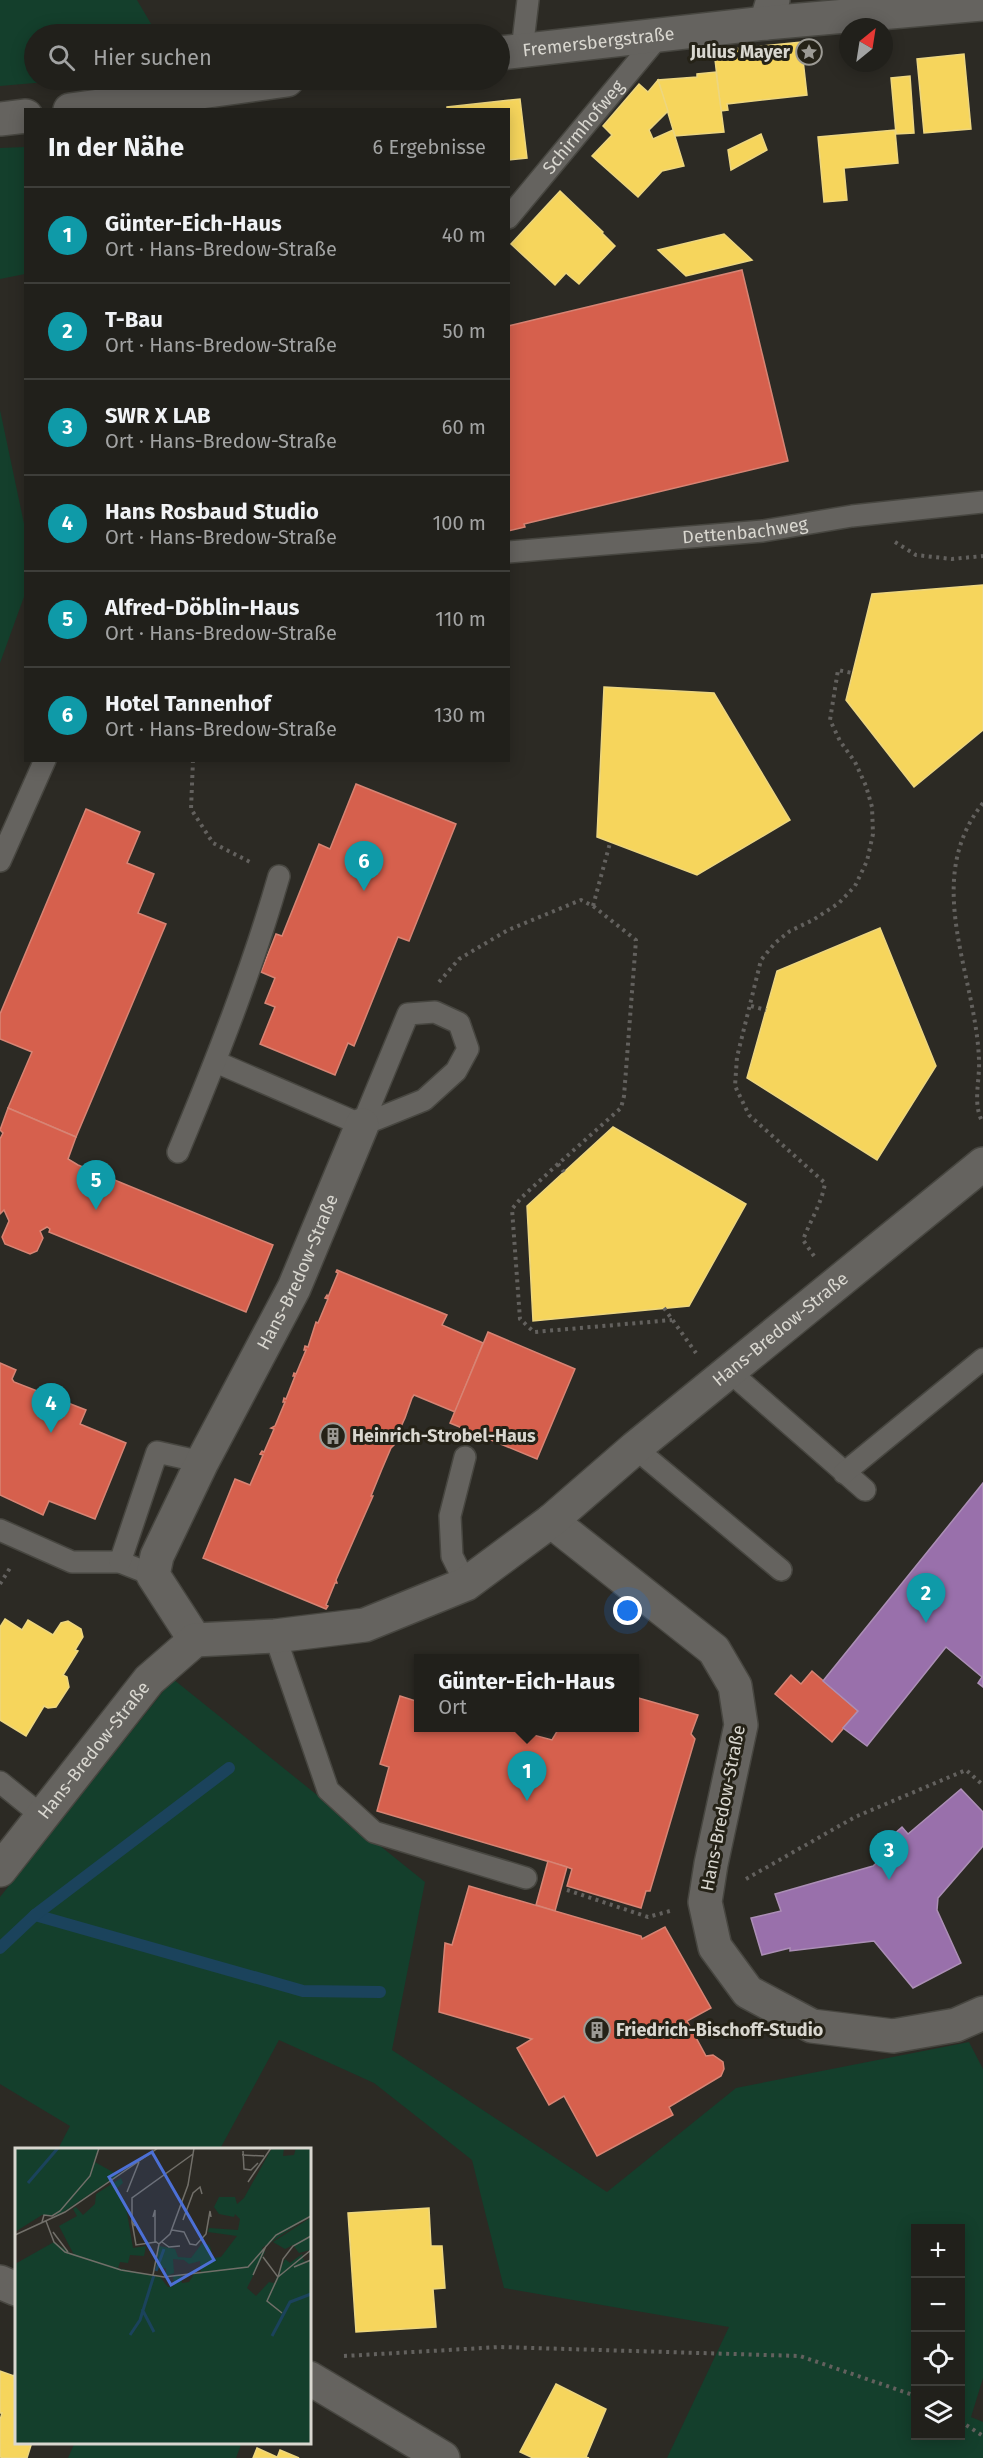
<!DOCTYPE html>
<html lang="de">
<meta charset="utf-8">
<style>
body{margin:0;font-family:"Fira Sans",sans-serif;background:#2d2d28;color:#f1f3f6}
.controls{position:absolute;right:18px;bottom:18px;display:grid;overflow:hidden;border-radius:0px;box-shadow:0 3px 15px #0003}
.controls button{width:54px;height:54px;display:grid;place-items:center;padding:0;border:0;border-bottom:2px solid #3e3e3a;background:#21201b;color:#f1f3f6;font:30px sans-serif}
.compass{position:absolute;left:839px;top:18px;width:54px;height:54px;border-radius:50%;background:#21201b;box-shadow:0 3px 15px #0003;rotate:30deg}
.you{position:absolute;left:628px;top:1611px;width:21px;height:21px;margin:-15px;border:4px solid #fff;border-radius:50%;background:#1a73e8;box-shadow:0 0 0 9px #1a73e833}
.badge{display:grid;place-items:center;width:39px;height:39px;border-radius:50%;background:#0b8043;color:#fff;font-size:20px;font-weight:700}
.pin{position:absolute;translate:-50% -50px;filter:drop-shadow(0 2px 3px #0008)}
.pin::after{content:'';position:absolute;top:32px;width:21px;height:18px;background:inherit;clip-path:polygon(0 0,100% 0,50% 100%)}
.popup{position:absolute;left:414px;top:1654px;width:225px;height:78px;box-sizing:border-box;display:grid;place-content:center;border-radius:0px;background:#21201b;filter:drop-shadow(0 2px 4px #0005);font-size:20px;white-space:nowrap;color:#a2a3a3}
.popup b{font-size:22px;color:#f1f3f6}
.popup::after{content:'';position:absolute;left:50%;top:100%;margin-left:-12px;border:12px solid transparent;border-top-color:#21201b}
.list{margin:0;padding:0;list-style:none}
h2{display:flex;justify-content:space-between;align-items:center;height:78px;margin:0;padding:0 24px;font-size:26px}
h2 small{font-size:20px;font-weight:400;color:#a2a3a3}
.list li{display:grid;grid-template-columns:39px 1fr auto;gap:18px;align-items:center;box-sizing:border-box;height:96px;padding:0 24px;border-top:2px solid #3e3e3a}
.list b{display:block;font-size:22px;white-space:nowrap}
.list p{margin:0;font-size:20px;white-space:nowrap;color:#a2a3a3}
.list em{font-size:20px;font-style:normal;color:#a2a3a3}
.icon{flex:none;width:33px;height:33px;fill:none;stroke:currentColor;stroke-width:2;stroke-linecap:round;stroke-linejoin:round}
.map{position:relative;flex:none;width:983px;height:2458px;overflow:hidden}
.search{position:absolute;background:#21201b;box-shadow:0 3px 15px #0003;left:24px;top:24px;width:486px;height:66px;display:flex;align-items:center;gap:15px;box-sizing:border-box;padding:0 21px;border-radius:33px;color:#a2a3a3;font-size:22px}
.panel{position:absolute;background:#21201b;box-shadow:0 3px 15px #0003;left:24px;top:108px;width:486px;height:654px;border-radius:0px}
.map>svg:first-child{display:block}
.green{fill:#143f2c;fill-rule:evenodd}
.homes{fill:#f6d55c;stroke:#edd67f;stroke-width:1.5}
.shops{fill:#d6604d;stroke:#d78474;stroke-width:1.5}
.offices{fill:#9970ab;stroke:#ac8fb6;stroke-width:1.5}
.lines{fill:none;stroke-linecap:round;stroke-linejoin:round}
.stream{stroke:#1b435c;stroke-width:12}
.lane-casing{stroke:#474640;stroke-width:24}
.street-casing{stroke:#474640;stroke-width:36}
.secondary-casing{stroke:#474640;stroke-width:36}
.path{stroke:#63615e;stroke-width:4;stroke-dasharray:3 4.5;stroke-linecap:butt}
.lane{stroke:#65635f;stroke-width:21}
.street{stroke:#65635f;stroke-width:33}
.secondary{stroke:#65635f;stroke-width:33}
.labels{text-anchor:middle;stroke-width:6;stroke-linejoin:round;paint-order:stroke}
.street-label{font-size:18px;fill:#d9d7d0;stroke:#252217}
.poi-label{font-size:18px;font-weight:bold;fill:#d9d7d0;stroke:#252217;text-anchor:start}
.inset-river{fill:none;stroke:#1b435c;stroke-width:3}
.inset-road{fill:none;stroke:#716f69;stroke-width:1.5}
.view{fill:#4c70d6;fill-opacity:0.15;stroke:#4c70d6;stroke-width:3}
.inset-edge{fill:none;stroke:#d9d7d0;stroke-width:3}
</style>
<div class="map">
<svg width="983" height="2458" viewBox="0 0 983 2458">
<rect width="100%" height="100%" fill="#2c2a24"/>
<g class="green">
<path d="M0 0H137L157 34H34V80H69L0 86Z"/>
<path d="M25 147V274L0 279V148Z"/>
<path d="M0 410 26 533 25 594 0 663Z"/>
<path d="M173 1679 425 1882 392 2050 607 2192 736 2088 969 2042 983 2069V2378L971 2417 983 2422V2458H667L729 2327 504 2288 472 2160 374 2083 279 2040 220 2149H58L70 2126 0 2084V1897ZM916 2228H960V2436H916Z"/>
<path d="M75 2442H242L236 2458H68Z"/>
</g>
<g class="homes">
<path d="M801 42 807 95 727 104 728 110 721 111 714 51Z"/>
<path d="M964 54 971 129 924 133 917 59Z"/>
<path d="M716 72 724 132 675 136 658 80 697 77V74Z"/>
<path d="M910 76 914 133 896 134 891 78Z"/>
<path d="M658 80 668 111 649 130 653 139 673 130 684 166 662 171 638 197 592 156 612 135 603 126 639 84 648 92Z"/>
<path d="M520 99 527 158 508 160V110H447V107Z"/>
<path d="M895 130 898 163 844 168 847 200 824 202 818 137Z"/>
<path d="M761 134 767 150 731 170 728 150Z"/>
<path d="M560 191 603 232 602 233 615 246 579 284 566 273 555 285 511 244Z"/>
<path d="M724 234 752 260 686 276 658 250Z"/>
<path d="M983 585V730L914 787 846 700 872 594Z"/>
<path d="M604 687 714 693 790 820 697 875 597 837Z"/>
<path d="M880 928 936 1066 877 1160 747 1078 777 971Z"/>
<path d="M613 1127 746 1204 689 1306 533 1321 527 1206Z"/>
<path d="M5 1619 22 1630 28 1620 53 1635 61 1623 68 1621 81 1629 83 1637 75 1650 78 1651 63 1675 67 1677 69 1687 56 1707 48 1708 44 1706 26 1736 0 1720V1627Z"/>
<path d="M429 2208 431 2246H442L445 2288 433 2289 436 2327 356 2332 348 2213Z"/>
<path d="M16 2369V2442H32L27 2458H4L0 2457V2420L2 2413H0V2371L14 2376Z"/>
<path d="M556 2384 606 2409 586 2457 589 2458H533L520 2452Z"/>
<path d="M257 2448 277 2457V2458H253Z"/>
<path d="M280 2450 299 2458H277Z"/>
</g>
<g class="shops">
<path d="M742 270 788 461 524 524 525 527 508 531V326Z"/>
<path d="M356 784 456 824 409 941 398 937 354 1046 348 1043 335 1075 260 1044 275 1007 265 1003 275 978 261 972 276 934 282 936 319 844 330 849Z"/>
<path d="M86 809 140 832 127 863 154 874 138 913 166 924 76 1137 8 1108 32 1052 0 1039V1014Z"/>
<path d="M8 1108 76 1137 68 1159 78 1165 273 1245 246 1312 49 1232 50 1229 47 1227 40 1231 43 1238 37 1251 30 1254 5 1244 2 1237 9 1221 4 1210 0 1214V1139L3 1133 0 1130Z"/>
<path d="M337 1270 447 1315 442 1325 483 1343 455 1412 414 1395 412 1398 405 1418 393 1444 394 1445 391 1448 382 1469 371 1496H373L336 1580 337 1583H335L326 1605 328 1606 326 1609 203 1558 235 1479 250 1485 263 1455 260 1454 262 1451 264 1452 274 1429 271 1428 275 1426 285 1402H283L284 1398 286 1399 295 1376H293L294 1373 296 1374 306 1350H304L305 1346 308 1347 316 1322 318 1323 328 1299 325 1298 327 1295 328 1297 338 1273 336 1272Z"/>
<path d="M488 1332 575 1369 537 1459 450 1423Z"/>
<path d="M0 1363 16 1370 12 1379 14 1382 86 1410 80 1424 126 1443 95 1519 49 1501 43 1515 0 1495Z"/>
<path d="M812 1671 858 1711 832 1742 775 1694 791 1675 801 1684Z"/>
<path d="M400 1696 419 1702V1728H507L552 1740 559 1728H635V1697L698 1715 691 1734 695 1739 650 1891H646L641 1908 567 1886 572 1869 567 1867 377 1811 389 1767 380 1764Z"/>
<path d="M548 1861 567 1867 555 1911 536 1905Z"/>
<path d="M469 1886 641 1936 642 1939 665 1927 711 2008 687 2021 706 2056 713 2055 723 2062 724 2069 721 2076 669 2107 673 2115 597 2156 564 2096 549 2105 517 2048 532 2039 439 2012 445 1943 452 1945Z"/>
</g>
<g class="offices">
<path d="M983 1483V1687L978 1683 982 1677 946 1647 867 1746 843 1728 858 1711 823 1681Z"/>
<path d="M961 1789 983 1812V1846L938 1898 937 1910 961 1963 913 1988 874 1941 790 1951V1948L762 1955 751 1918 781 1911 775 1894 873 1866 891 1850 884 1843 902 1827 908 1834Z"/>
</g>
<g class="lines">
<g class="stream">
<path d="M35 1915 303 1991 380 1992"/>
<path d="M0 1948 35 1915 229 1768"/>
</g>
<g class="lane-casing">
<g id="lane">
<path d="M522 50 528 0"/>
<path id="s1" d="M508 218 659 36"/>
<path id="s2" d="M508 552 763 531 852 516 983 502"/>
<path d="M0 861 45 760"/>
<path d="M435 1012 459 1023 468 1049 456 1071 424 1100 362 1125 408 1014Z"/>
<path d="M216 1062 362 1125"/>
<path d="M178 1152C216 1061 252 970 279 876"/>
<path d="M730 1372 865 1490"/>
<path d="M635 1448 781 1570"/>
<path d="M465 1457 450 1516 452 1556 466 1584"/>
<path d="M844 1473 983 1359"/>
<path d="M0 1530 72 1562H120L153 1575"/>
<path d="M120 1562 157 1452 202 1462"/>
<path d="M275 1636 328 1790 374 1832 526 1878"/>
<path d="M0 1782 42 1816"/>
</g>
</g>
<g class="street-casing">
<g id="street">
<path d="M766 23 773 0"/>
<path d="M551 1521 714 1650 735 1686 741 1725 711 1864 705 1902 715 1947 748 1992 812 2026 893 2036 956 2025 983 2013"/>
<path id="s3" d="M195 1640 153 1575 157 1556 202 1462 294 1288 362 1125"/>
<path id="s4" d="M0 1870 149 1680 195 1640 275 1636 365 1625 466 1584 551 1521 635 1448 983 1164"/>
<path d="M0 2282 16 2289"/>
<path d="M309 2378 443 2458"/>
</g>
</g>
<g class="secondary-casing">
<g id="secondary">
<path id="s5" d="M500 53 766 23 983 4"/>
<path d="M70 110 287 80"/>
<path d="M0 119 26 116"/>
</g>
</g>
<g class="path">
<path d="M895 542 916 555 952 559 983 556"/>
<path d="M193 760 191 809 213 843 252 863"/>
<path d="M983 803C921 881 976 974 979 1060 980 1082 972 1104 983 1123"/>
<path d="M593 906 610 843"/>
<path d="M439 982 459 959 508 930 581 900 593 906 636 940 624 1096 621 1108 558 1164 564 1172"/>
<path d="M751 1006 766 1010"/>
<path d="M558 1164 522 1197 512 1209 520 1319 534 1332 672 1320"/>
<path d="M814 1256 803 1240C810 1221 822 1203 825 1183L749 1115 735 1086 737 1057 761 960 775 943 790 931 813 920 839 903 855 886 867 861 873 834 872 807 866 786 855 762 840 741 830 720 838 670 852 673"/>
<path d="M664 1308 696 1353"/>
<path d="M0 1584 10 1568"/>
<path d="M746 1879 855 1817 966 1770 983 1785"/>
<path d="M567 1890 648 1917 670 1911"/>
<path d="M344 2356 500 2347 800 2356 916 2396"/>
<path d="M960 2421 983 2436"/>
</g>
<use href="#lane" class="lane"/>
<use href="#street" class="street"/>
<use href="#secondary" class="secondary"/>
</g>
<defs>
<g id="sight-ring" transform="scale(1.35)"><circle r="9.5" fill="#252217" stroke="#9c9a94" stroke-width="1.5"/><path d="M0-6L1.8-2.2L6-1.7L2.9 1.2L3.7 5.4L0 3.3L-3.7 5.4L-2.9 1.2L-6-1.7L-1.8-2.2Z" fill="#9c9a94"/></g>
<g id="building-ring" transform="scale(1.35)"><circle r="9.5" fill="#252217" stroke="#9c9a94" stroke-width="1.5"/><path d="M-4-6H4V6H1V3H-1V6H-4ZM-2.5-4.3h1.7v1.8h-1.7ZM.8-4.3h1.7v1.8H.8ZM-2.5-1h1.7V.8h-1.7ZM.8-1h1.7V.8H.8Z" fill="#9c9a94"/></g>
</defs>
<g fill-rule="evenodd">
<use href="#sight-ring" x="809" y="52"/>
<use href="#building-ring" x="333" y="1436"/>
<use href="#building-ring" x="597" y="2030"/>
</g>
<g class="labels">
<g class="street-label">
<text dy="6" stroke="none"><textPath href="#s5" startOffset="99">Fremersbergstraße</textPath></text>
<text dy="6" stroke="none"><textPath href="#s1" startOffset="118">Schirmhofweg</textPath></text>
<text dy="6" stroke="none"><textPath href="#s2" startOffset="238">Dettenbachweg</textPath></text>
<text dy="6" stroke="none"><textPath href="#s3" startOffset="414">Hans-Bredow-Straße</textPath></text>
<text dy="6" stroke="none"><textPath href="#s4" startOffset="987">Hans-Bredow-Straße</textPath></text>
<text dy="6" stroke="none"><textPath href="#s4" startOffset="152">Hans-Bredow-Straße</textPath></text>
<text transform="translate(723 1808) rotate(-79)" y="6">Hans-Bredow-Straße</text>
</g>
<g class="poi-label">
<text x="790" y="58" text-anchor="end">Julius Mayer</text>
<text x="352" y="1442">Heinrich-Strobel-Haus</text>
<text x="616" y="2036">Friedrich-Bischoff-Studio</text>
</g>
</g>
<g transform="translate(15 2148)">
<rect width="296" height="296" fill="#2c2a24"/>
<path d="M0 0H84L80 14 103 27 44 67H27L0 84ZM257 0H269L268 8 279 7 281 0H295V68L247 100 250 104 232 140 241 148 254 134 259 135 270 111 275 115 287 106 289 113 295 112V295H0V116L39 94 59 107 44 78 62 68 58 61 61 59 68 67 80 56 81 46 106 30 108 35 100 42 110 53 118 100 131 98 129 108 115 107 113 115 105 114 103 120 145 129 153 139 159 138 158 128 166 127 167 135 174 134 179 126 186 125 185 113 174 116 169 112 158 111 159 125 151 128V120H141L144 98 160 101 163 109 176 110 188 94 195 98 198 110 206 109 222 88 193 84 194 80 223 82 225 71 220 66 219 69 204 66 199 59 204 49H220L222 56 229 50ZM295 70V102L284 105 278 97 270 101 258 94Z" fill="#143f2c"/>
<path class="inset-river" d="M13 35 43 0M141 123 149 101M127 161 139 184M115 187 125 172 139 127M257 188 275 154 296 146"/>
<path class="inset-road" d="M228 3 229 21 236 22 243 15M227 7 249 8M233 34 256 0M112 44 124 14M138 69 140 62V93L144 96M168 72 178 45 185 39 187 46M31 73 39 94 50 104 106 122 149 129 233 119 261 87 296 68M27 74 29 67 37 68 45 63 75 28 84 0M117 74 121 97 141 94M120 78 117 74V50L178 6M157 82 169 84 175 96 181 97 191 86 195 63 196 69M38 84 53 104M0 87 50 64 143 0M296 88 278 98 268 111 263 129 296 102M147 94 154 99 165 98M248 109 263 129 252 153 267 165M279 119 296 112M138 127 144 96 155 86 173 37 179 0M238 127 251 98"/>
<path class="view" d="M137 4 199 112 156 137 94 29Z"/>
<rect width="296" height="296" class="inset-edge"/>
</g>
</svg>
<div class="controls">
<button>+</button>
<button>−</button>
<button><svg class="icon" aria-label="locate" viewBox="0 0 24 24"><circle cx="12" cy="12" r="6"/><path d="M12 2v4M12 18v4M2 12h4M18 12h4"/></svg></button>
<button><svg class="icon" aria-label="layers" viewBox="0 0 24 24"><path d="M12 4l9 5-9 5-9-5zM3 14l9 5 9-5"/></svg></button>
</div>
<svg class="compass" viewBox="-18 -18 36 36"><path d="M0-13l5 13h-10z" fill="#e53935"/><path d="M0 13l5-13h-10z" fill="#a2a3a3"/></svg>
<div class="you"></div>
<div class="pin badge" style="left:527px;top:1801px;background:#0f9aa8">1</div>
<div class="popup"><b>Günter-Eich-Haus</b>Ort</div>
<div class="pin badge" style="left:926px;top:1623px;background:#0f9aa8">2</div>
<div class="pin badge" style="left:889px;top:1880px;background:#0f9aa8">3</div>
<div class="pin badge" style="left:51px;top:1433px;background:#0f9aa8">4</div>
<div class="pin badge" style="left:96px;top:1210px;background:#0f9aa8">5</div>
<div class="pin badge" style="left:364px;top:891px;background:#0f9aa8">6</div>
<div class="search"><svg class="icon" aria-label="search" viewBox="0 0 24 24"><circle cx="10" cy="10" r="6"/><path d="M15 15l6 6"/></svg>Hier suchen</div>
<section class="panel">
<h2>In der Nähe<small>6 Ergebnisse</small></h2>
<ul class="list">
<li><span class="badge" style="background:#0f9aa8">1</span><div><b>Günter-Eich-Haus</b><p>Ort · Hans-Bredow-Straße</p></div><em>40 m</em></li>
<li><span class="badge" style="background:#0f9aa8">2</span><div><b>T-Bau</b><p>Ort · Hans-Bredow-Straße</p></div><em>50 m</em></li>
<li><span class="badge" style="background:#0f9aa8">3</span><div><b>SWR X LAB</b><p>Ort · Hans-Bredow-Straße</p></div><em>60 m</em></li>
<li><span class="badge" style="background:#0f9aa8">4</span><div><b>Hans Rosbaud Studio</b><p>Ort · Hans-Bredow-Straße</p></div><em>100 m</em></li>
<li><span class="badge" style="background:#0f9aa8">5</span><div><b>Alfred-Döblin-Haus</b><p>Ort · Hans-Bredow-Straße</p></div><em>110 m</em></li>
<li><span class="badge" style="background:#0f9aa8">6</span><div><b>Hotel Tannenhof</b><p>Ort · Hans-Bredow-Straße</p></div><em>130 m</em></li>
</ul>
</section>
</div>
